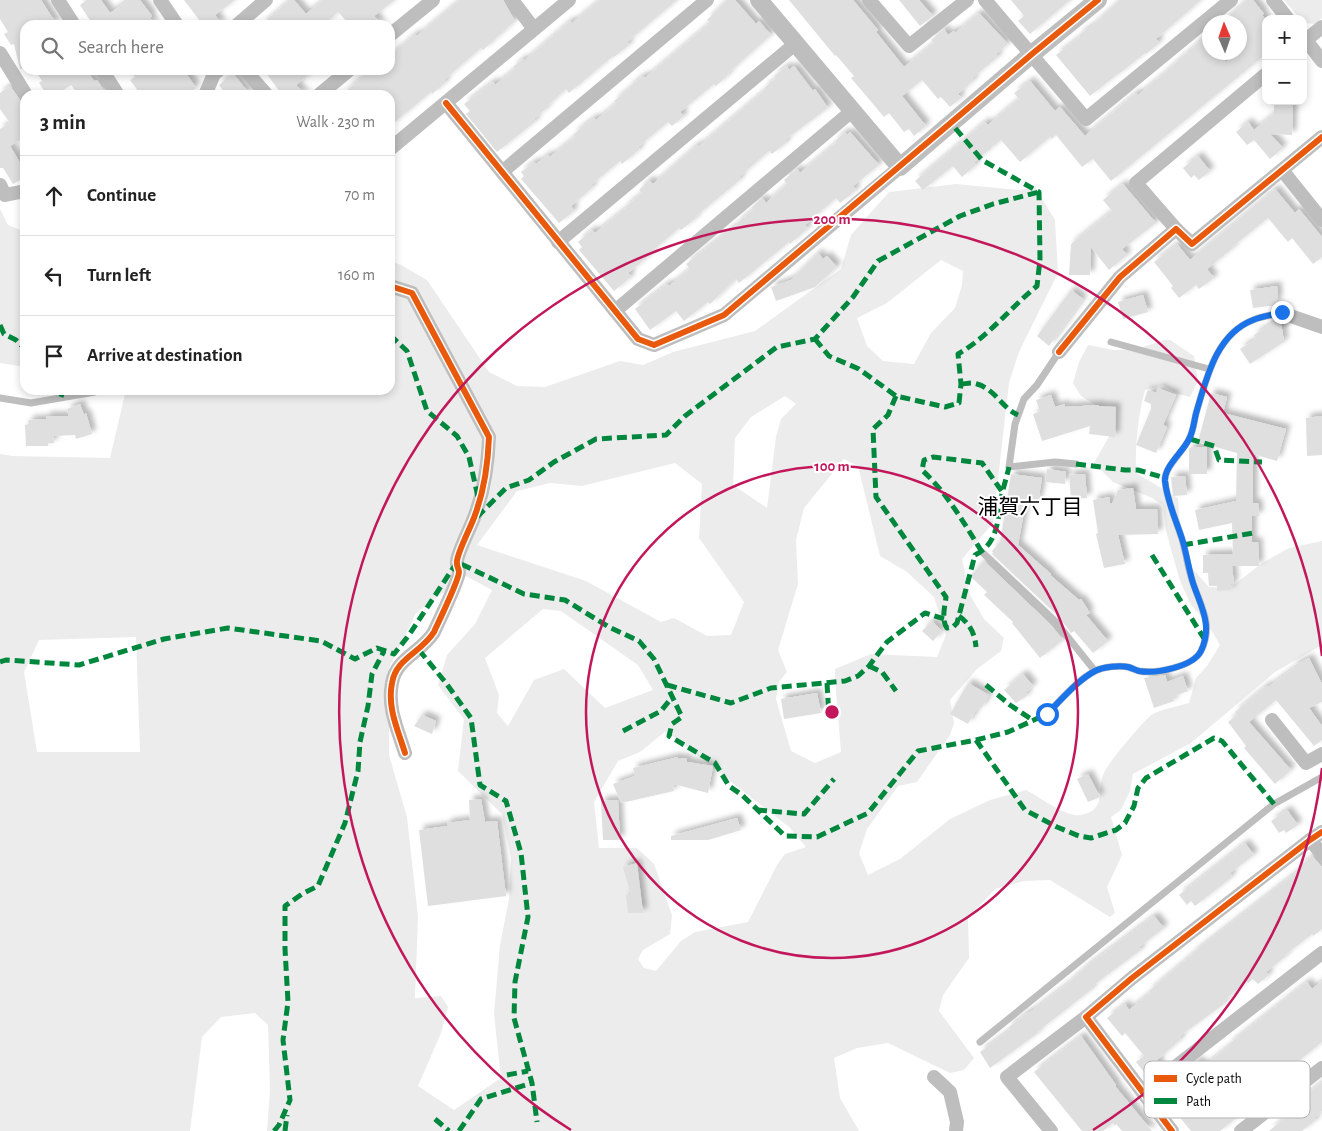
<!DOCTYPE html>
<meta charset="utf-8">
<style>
body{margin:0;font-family:"Alegreya Sans","Noto Sans JP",sans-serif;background:#f6f6f6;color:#222}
.controls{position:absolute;right:15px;top:15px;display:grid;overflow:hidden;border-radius:10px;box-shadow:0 2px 8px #0003}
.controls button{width:45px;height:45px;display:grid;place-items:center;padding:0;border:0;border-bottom:1px solid #e0e0e0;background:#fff;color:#222;font:25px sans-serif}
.compass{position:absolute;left:1202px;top:15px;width:45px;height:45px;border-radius:50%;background:#fff;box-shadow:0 2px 8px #0003;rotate:358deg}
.stop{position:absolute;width:15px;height:15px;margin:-11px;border:4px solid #1a73e8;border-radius:50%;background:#fff}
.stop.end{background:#1a73e8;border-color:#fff;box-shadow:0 1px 5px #0008}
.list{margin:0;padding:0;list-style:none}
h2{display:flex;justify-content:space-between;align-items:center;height:65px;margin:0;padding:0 20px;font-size:21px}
h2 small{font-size:16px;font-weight:400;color:#767676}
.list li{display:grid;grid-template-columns:32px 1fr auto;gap:15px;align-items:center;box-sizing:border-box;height:80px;padding:0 20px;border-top:1px solid #e0e0e0}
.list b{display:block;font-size:19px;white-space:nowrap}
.list em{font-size:16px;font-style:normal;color:#767676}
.icon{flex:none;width:28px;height:28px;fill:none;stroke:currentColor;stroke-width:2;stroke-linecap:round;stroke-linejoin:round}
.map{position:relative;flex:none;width:1322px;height:1131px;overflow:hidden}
.search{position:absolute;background:#fff;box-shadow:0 2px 8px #0003;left:20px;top:20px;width:375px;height:55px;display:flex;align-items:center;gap:12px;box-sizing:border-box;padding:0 18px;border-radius:15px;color:#767676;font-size:19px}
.panel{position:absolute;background:#fff;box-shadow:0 2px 8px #0003;left:20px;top:90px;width:375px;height:305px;border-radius:15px}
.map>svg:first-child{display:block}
.green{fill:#ececec;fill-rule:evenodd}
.building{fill:#dfdfdf;filter:url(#shadow)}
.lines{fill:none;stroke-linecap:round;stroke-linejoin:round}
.service{stroke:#bebebe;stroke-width:7}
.minor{stroke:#bebebe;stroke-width:14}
.tertiary{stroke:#bebebe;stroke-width:18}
.quiet{stroke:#00873e;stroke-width:5;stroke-dasharray:10 5;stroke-linecap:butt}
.cycleway-casing{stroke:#fff;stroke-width:9}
.cycleway{stroke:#e8590c;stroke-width:6}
.route{stroke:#1a73e8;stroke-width:6}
.ring{fill:none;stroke:#c2185b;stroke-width:2.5}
.labels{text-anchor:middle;stroke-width:4;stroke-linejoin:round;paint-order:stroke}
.neighbourhood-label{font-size:21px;fill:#000;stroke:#fff}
.key{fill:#fff;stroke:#b2b2b2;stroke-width:1}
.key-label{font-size:14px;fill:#000}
.centre{fill:#c2185b;stroke:#fff;stroke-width:2.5}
.ring-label{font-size:15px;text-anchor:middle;font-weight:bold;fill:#c2185b;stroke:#fff;stroke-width:4;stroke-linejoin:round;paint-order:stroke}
</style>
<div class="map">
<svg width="1322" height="1131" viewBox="0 0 1322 1131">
<defs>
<filter id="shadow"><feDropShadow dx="4.5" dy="-4.5" stdDeviation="2.5" flood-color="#0004"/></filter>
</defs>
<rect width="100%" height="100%" fill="#fff"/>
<g class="green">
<path d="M1284 0H1322V18L1315 24 1303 23V19H1300Z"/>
<path d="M956 184 1019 190 1035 187 1055 220 1058 273 1019 352 1009 383 993 523 962 559 970 595 984 619 1004 638 1001 651 977 669 950 700 954 723 950 735 917 782 898 786 867 829 859 853 868 875 900 859 950 819 990 800 1026 790C1040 797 1065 817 1080 815 1108 811 1096 788 1104 773 1107 764 1142 723 1149 717 1156 710 1179 706 1189 703L1196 678 1207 666 1220 645 1207 623 1191 605 1180 581 1166 531 1163 505 1152 498 1113 482 1094 463 1116 424 1109 413 1081 396 1073 383 1079 362 1088 345 1114 350 1137 349 1164 340H1170L1194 356 1198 381 1190 397 1178 394 1163 385 1145 390C1138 416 1135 445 1136 473L1178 498 1182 557 1209 587 1230 588 1262 563 1289 548 1322 541V645L1275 672 1191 743 1133 774 1130 791 1121 810 1111 817 1122 855 1107 887 1115 913 1110 917 1050 880 1024 881 995 889 968 918 969 958 943 995 939 1011 974 1058 964 1070 950 1073 888 1043 857 1048 834 1058 840 1098 859 1131H267L270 1090 268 1025 255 1013 221 1017 202 1037 190 1131H0V454L13 456 110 458 126 390H390V261L401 265 427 280 489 372 517 386 545 387 620 361 643 365 673 352 755 331 841 269 851 235 889 192ZM941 260 963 271 962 285 955 308 931 333 914 364 883 361 867 346 857 318 887 303ZM785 396 796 404 781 419 776 437 767 508 733 485 735 438 751 417ZM844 459 858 466 880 556 907 572 934 597 946 635 937 657 871 654 835 669 836 692 841 752 815 763 791 751 776 699 779 682 787 672 778 650 798 584 796 540 804 508ZM675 463 702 484 699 538 744 602 731 635 707 636 674 618 661 622 586 581 477 545 517 491 550 483 582 486ZM466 576 492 590 475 624 447 655 438 685 464 719 458 771 502 814 511 858 509 899 500 945 494 1014 501 1078 454 1110 418 1086 441 1033 448 1007 441 996 415 998 418 917 407 817 389 755V668L416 613ZM543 609 561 611 638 665 653 690 605 708 564 669 534 680 508 726 497 713 499 695 485 658ZM136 637 140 752H37L24 672 39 640ZM666 731 789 827 806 847 785 854 777 865 748 922 695 932 681 941 656 971 644 968 638 959 643 950 670 934 672 915 654 864 637 848H599L594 802 618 761 640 752Z"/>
<path d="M0 209 8 225 25 232V367L0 363Z"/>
</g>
<g class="building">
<path d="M0 0H41L57 25H25V68L20 69 14 44 11 45 4 34 8 32 0 19Z"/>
<path d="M87 0H101L110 13 129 0H140L152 16 150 18 155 25H93L80 5Z"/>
<path d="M184 0H235L215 15 222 25H203Z"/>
<path d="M290 0H294L306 14 323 0H395L374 16 382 25H350L338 12 323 25H261Z"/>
<path d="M460 0H503L515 21 483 50 481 48 444 80 446 82 432 94 431 92 390 126V95H342L369 70H390V56L415 34 417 36Z"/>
<path d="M600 0H677L627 42 629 45 614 57 613 56 569 93 566 89 546 107 547 108 534 119 536 121 497 152 466 114 470 111 464 104 493 82 495 85 515 69 513 67 523 59 524 61 570 21 572 23Z"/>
<path d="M727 0H735L756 24 759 21 771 35 728 73 729 74 716 86 714 84 680 112 684 116 672 126 668 122 638 147 640 149 622 164 620 161 591 185 593 187 571 206 574 211 559 223 521 179 524 176 521 172 534 162 536 164 548 155 550 157 575 137 573 135 582 127 594 118 596 120 616 104 614 101 630 88 629 87 643 76 645 78 710 23 707 20Z"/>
<path d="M789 0H853L878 30 876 32 904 67 934 43 931 40 944 29 948 35 954 31 955 33 979 13 1008 44 996 54 998 57 972 78 974 80 958 94 961 98 950 107 941 97 938 99 922 80 902 96 926 126 914 136 909 129 904 132 889 113 884 117 851 78 854 76 836 55 835 56Z"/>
<path d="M899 0H919L933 16 920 26Z"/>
<path d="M1011 0H1070L1030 34 1018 21 1024 16Z"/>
<path d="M1120 0H1201L1156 39 1159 43 1146 54 1145 53 1119 74V73L1090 96 1056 55 1080 37 1079 35 1092 26Z"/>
<path d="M1247 0H1253L1264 14 1262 15 1266 20V54L1111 181 1093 159 1082 167 1056 135 1052 139 1050 137 1020 162 1001 140 974 162 976 165 962 177 953 166 923 190 915 181 985 122 988 125 1019 99 1014 93 1030 81 1055 111 1060 107 1085 136 1136 93 1138 95 1160 77 1210 32V52H1218L1226 62 1236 52H1240V22H1222Z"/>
<path d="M787 66 789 70 794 66 813 91 815 89 828 108 785 140 787 142 772 154 769 151 739 177 741 179 695 217 696 218 681 230 679 228 649 254 650 255 628 273 631 277 614 291 579 250 582 247 578 242 592 230 595 233 626 208 625 207 642 193 639 190 649 180 653 184 697 145 698 147 765 90 764 88 776 78 774 76Z"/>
<path d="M35 70H87L94 81 97 80 107 95H72L76 92 71 85 55 95H47L39 83 42 81Z"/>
<path d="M130 70H184L196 88 186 95H141L130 80 135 77Z"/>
<path d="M264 70H315L296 85 305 95H282Z"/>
<path d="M233 73 250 95H226L219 85Z"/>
<path d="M10 86 25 107V137L10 146 25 171V177L13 184 3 168H0V129L10 123 0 109V93Z"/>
<path d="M1274 101H1293L1292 135 1270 134 1283 148 1270 159 1254 140 1247 145 1236 132 1248 122 1254 130 1274 114Z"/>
<path d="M845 132 847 135 850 132 879 165 853 186 856 190 840 203 836 198 805 225 808 228 790 244 789 242 739 283 736 279 710 304 708 302 684 321 676 311 650 330 635 309 667 284 669 286 690 269 686 264 738 224 737 223 753 210 751 208 762 198 766 203 787 184 784 180 797 169 800 173 836 143 835 141Z"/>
<path d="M1198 156 1210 171 1199 180 1194 175 1191 178 1183 168Z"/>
<path d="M1123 184 1156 223 1122 249 1127 255 1109 270 1091 247 1090 275H1069L1071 244 1112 211 1103 200Z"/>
<path d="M1275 189 1295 213 1299 209 1322 237V257L1313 264 1292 238 1288 242 1268 218 1232 247 1233 248 1207 269 1214 278 1199 289 1196 285 1179 298 1171 288 1173 286 1154 262 1177 244 1190 260Z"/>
<path d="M818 253 823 259 827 256 837 267 815 287 776 301 771 287 791 280Z"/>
<path d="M1277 286 1278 300H1275L1278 305 1253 308 1250 290Z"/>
<path d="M1071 290 1083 299 1049 346 1037 336Z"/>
<path d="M1143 295 1148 312 1123 319 1118 302Z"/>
<path d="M1277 320 1281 322 1284 342 1250 364 1240 349 1256 339 1254 335Z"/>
<path d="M1158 388 1176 395 1163 425 1167 427 1156 453 1136 445 1151 409V404L1144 401 1148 390 1156 393Z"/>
<path d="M1211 393 1227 397 1223 413 1286 429 1277 461 1253 454V503H1258L1259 516H1252V542H1258L1259 566H1232L1234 584H1231V590L1217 591V586H1209L1208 573H1203V555L1233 554 1232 523 1199 530 1195 510 1236 501 1237 453 1198 442Z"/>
<path d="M1051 395 1055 407 1065 404V407L1099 405V406L1116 407 1115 437 1089 434 1090 426 1042 441 1033 414 1040 412 1036 400Z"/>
<path d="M80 404 84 415 86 413 92 434 76 439 75 435 53 436 54 443H48V446H26L25 425 29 424V420L46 419V416H69L67 409Z"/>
<path d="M1322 416V455L1307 456 1306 418Z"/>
<path d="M1191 447H1207V474H1189V449Z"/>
<path d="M1047 469 1066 472 1065 484 1045 482Z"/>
<path d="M1011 474 1042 478 1038 502 1026 501 1018 545 1051 574 1050 575 1079 600 1081 599 1090 613 1086 615 1108 641 1093 653 1074 631 1071 633 1059 617 992 554 993 553 992 551 1000 542Z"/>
<path d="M1085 474 1087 498 1071 499 1069 475Z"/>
<path d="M1185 476 1187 495 1173 496 1171 477Z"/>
<path d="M1133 488 1136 509H1157L1158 534 1118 535 1125 564 1104 568 1096 534 1098 533 1093 500 1110 497V503L1112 504 1118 490Z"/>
<path d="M984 561 1051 625 1063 640 1040 658 1012 623 1013 622 984 595 987 592 970 576Z"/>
<path d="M932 621 942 631 933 641 922 631Z"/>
<path d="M1309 658 1322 684V702L1309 708 1322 726V740L1314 746 1276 700 1249 722 1291 770 1275 784 1244 748 1246 746 1228 722 1237 715 1235 712 1266 686 1268 687 1294 668 1293 666Z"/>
<path d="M1023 674 1033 686 1025 693 1028 695 1016 703 1004 690Z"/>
<path d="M1165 675 1167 682 1183 676 1188 691 1172 697 1174 701 1154 708 1144 678Z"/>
<path d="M968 683 989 695 981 709 978 707 968 724 950 714Z"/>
<path d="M817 693 821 713 784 719 781 699Z"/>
<path d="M422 715 436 721 432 734 414 726Z"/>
<path d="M678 757V759L686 758 687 762 713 766 708 793 673 784 674 791 621 803 613 784 635 776 633 768Z"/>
<path d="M1088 774 1100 797 1088 802 1077 779Z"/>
<path d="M481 799 485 822 497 821 506 896 428 906 419 830 447 826V823L470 820 469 800Z"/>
<path d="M618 800 620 840H603L601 801Z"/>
<path d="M1287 810 1298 825 1286 833 1284 830 1279 833 1271 821Z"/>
<path d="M737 818 741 830 708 840H671V836Z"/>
<path d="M1245 843 1254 855 1230 873 1232 876 1227 881 1195 906 1191 901 1187 905 1179 895Z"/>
<path d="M1312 856 1322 867V929L1313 936 1312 934 1285 955 1286 956 1266 972 1269 975 1258 984 1253 979 1248 983 1246 981 1223 1002 1224 1004 1180 1036 1181 1039 1157 1060 1161 1065 1147 1076 1136 1062 1144 1056 1125 1033 1122 1036 1107 1018 1125 1004 1129 1010 1150 993 1149 991 1194 953V952L1302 868 1300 866Z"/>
<path d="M637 863 643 913H628L626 895H631L623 867Z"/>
<path d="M1154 916 1164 928 1139 947 1141 950 1091 987 1092 989 1037 1032 1038 1033 990 1068 980 1052 1010 1030 1008 1028 1028 1012 1029 1013 1066 985 1087 966Z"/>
<path d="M1322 981V1042L1286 1071 1285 1070 1257 1092 1258 1093 1238 1110 1241 1114 1220 1131H1191L1164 1098 1172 1091 1167 1085 1198 1060 1204 1066 1230 1045 1229 1044 1307 982 1312 989Z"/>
<path d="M1081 1036 1116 1085 1115 1086 1152 1131H1122L1116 1124 1115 1126 1113 1123 1103 1131H1082L1034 1072Z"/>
<path d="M1322 1082V1111L1314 1118 1316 1120 1302 1131H1269L1293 1111 1290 1108Z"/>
</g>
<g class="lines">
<g class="service">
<path d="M1111 342 1209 369"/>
<path d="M1059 352 1037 385 1024 399 1015 424 1009 467 1055 462 1076 464"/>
<path d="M0 398 31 403 95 392"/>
<path d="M982 552 1055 621 1095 671"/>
<path d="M1047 714C1061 700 1077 680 1095 671 1103 667 1119 665 1128 667 1132 668 1135 670 1139 671 1155 674 1193 667 1201 651 1214 625 1201 607 1193 583 1188 569 1186 553 1182 539 1176 520 1167 501 1165 481 1164 467 1184 451 1189 439 1194 430 1194 419 1197 410 1207 376 1217 334 1253 320 1262 316 1273 315 1282 313"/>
<path d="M980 1042 1274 804 1322 777"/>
</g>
<g class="minor">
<path d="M58 0 74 25"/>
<path d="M160 0 177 25"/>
<path d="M512 0 534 29"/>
<path d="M869 0 909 46 967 0"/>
<path d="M985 0 1086 119 1231 0"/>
<path d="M1273 0 1288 19"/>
<path d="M237 25 266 0"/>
<path d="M390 35 433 0"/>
<path d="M1303 37 1306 40 1322 27"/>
<path d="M1303 42 1306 40 1322 61"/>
<path d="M0 53 26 95"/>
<path d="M102 70 118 95"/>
<path d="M245 70 267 95"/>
<path d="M205 95 214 74 219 70"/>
<path d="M319 95 349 70"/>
<path d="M446 103 638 339 654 345 724 315 900 167"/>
<path d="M390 149 569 0"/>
<path d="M1282 170 1322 220"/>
<path d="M502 172 707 0"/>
<path d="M0 185 5 195 25 191"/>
<path d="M1176 229 1136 183 1266 74"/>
<path d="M558 242 795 44"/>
<path d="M390 286 412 293 489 437C488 463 484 491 475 515 471 527 458 551 457 561 456 565 459 569 459 572 459 580 438 623 434 632 421 653 396 658 392 683 387 708 398 730 405 753"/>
<path d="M615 311 852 111"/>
<path d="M1282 313 1322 327"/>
<path d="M1059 352 1120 277 1176 229 1192 244 1322 137"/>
<path d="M1272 720 1306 763 1322 754"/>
<path d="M1310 840 1322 854"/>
<path d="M934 1077 950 1092 957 1122 956 1131"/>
<path d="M1143 1092 1322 953"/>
<path d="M1051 1131 1007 1077 1086 1017"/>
<path d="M1172 1131 1086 1017 1132 978 1310 840 1322 832"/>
<path d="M1241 1131 1322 1068"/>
</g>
<path class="tertiary" d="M759 0 900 167 1032 54 1098 0"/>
<g class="quiet">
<path d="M0 325 4 334 16 340 25 349"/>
<path d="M390 335 407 351 427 411 457 436 469 457 478 497"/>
<path d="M815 339 829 356 859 369 896 396 945 407 959 403 961 384 958 354C988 337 1010 308 1037 286L1040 260 1039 192 982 160 951 123"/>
<path d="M961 384C965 384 972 382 977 384 995 389 1002 408 1018 415"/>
<path d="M896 396 888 415 873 429 876 497 946 597C945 606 941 620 947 628L953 627 957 623 975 555C999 544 998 516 1002 494 1004 485 1007 476 1009 467"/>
<path d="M61 397 63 390"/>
<path d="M1190 439 1214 446 1219 460 1262 462"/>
<path d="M1076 464 1125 470H1138L1165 478"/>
<path d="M477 517 506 488 529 480 554 462 596 439 666 435 685 416 777 347 815 339 853 297 878 261 960 216 993 204 1039 192"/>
<path d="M1183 545 1253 533"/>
<path d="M982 552C964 523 947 493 922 470L924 460 933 457 982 463 1003 493"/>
<path d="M1152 555 1205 640"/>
<path d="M959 616C970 624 975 634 976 647"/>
<path d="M419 650 446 683 471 718 480 785 506 801 521 853 528 917 515 982 514 1018 532 1083 537 1122"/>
<path d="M0 662 6 660 79 665 164 639 228 628 321 641 355 659 377 648 394 654 409 635 457 562 524 594 565 600 609 627 639 641 654 659 682 717 672 724 669 736 715 763 729 786 742 795 785 836 817 837 868 813 918 751 976 740 1008 732 1047 714"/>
<path d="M869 666 882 672 896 691"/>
<path d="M827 683 829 716"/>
<path d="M667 685 731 703 771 688 845 681 858 676 869 666 887 642 925 613 944 619"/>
<path d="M986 685 1010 705 1034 721"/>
<path d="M623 731 661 711 673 696"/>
<path d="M976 740 1025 810 1057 827 1079 836 1091 838 1116 830 1125 823 1134 806 1138 788 1146 778 1214 738 1222 741 1274 804"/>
<path d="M757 810 804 814 834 779"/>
<path d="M507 1075 528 1071"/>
<path d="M435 1119 449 1131"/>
<path d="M274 1131 279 1125 290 1100 283 1040 288 1002 285 949V906L302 894 318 886 345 823 358 771 360 742 368 706 372 674 384 651"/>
<path d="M285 1131 287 1115"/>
<path d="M459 1131 481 1099 532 1083"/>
</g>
<g class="cycleway-casing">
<g id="cycleway">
<path d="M446 103 638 339 654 345 724 315 1032 54 1098 0"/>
<path d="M390 286 412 293 489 437C488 463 484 491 475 515 471 527 458 551 457 561 456 565 459 569 459 572 459 580 438 623 434 632 421 653 396 658 392 683 387 708 398 730 405 753"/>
<path d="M1059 352 1120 277 1176 229 1192 244 1322 137"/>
<path d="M1172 1131 1086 1017 1132 978 1310 840 1322 832"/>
</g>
</g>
<use href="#cycleway" class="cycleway"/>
</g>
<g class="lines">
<path class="route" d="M1047 714C1061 700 1078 680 1095 671 1103 667 1119 665 1128 667 1132 668 1135 670 1139 671 1155 674 1193 667 1201 651 1213 625 1201 607 1193 583 1189 570 1187 556 1183 542 1177 522 1167 502 1165 481 1164 466 1184 451 1189 439 1194 430 1194 419 1197 410 1207 376 1217 334 1253 320 1262 316 1273 315 1282 312"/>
</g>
<g class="ring">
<circle cx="832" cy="712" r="246"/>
<path d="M1322 768A493 493 0 0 1 1093 1130M571 1130A493 493 0 1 1 1322 656"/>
</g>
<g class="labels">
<g class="neighbourhood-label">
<text x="1030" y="514">浦賀六丁目</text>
</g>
</g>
<rect x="1144" y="1061" width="166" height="57" rx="8" class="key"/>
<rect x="1154" y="1075" width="23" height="7" fill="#e8590c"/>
<rect x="1154" y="1098" width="23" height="6" fill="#00873e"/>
<g class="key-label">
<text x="1186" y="1083">Cycle path</text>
<text x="1186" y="1106">Path</text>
</g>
<circle cx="832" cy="712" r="8" class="centre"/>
<g class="ring-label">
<text x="832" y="224">200 m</text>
<text x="832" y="471">100 m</text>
</g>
</svg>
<div class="controls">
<button>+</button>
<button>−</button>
</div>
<svg class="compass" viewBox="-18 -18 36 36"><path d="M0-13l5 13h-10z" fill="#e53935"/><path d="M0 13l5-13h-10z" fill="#767676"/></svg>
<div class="stop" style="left:1047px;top:714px"></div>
<div class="stop end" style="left:1282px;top:312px"></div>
<div class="search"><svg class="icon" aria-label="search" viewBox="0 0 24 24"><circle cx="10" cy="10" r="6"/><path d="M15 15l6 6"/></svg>Search here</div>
<section class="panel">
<h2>3 min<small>Walk · 230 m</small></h2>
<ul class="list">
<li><svg class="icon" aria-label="ahead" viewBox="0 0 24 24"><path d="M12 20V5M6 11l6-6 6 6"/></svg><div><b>Continue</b></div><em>70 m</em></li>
<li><svg class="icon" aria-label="left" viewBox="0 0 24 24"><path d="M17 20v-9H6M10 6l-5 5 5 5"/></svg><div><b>Turn left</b></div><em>160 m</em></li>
<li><svg class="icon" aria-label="arrive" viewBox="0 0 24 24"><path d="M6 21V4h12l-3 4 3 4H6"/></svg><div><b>Arrive at destination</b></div></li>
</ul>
</section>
</div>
